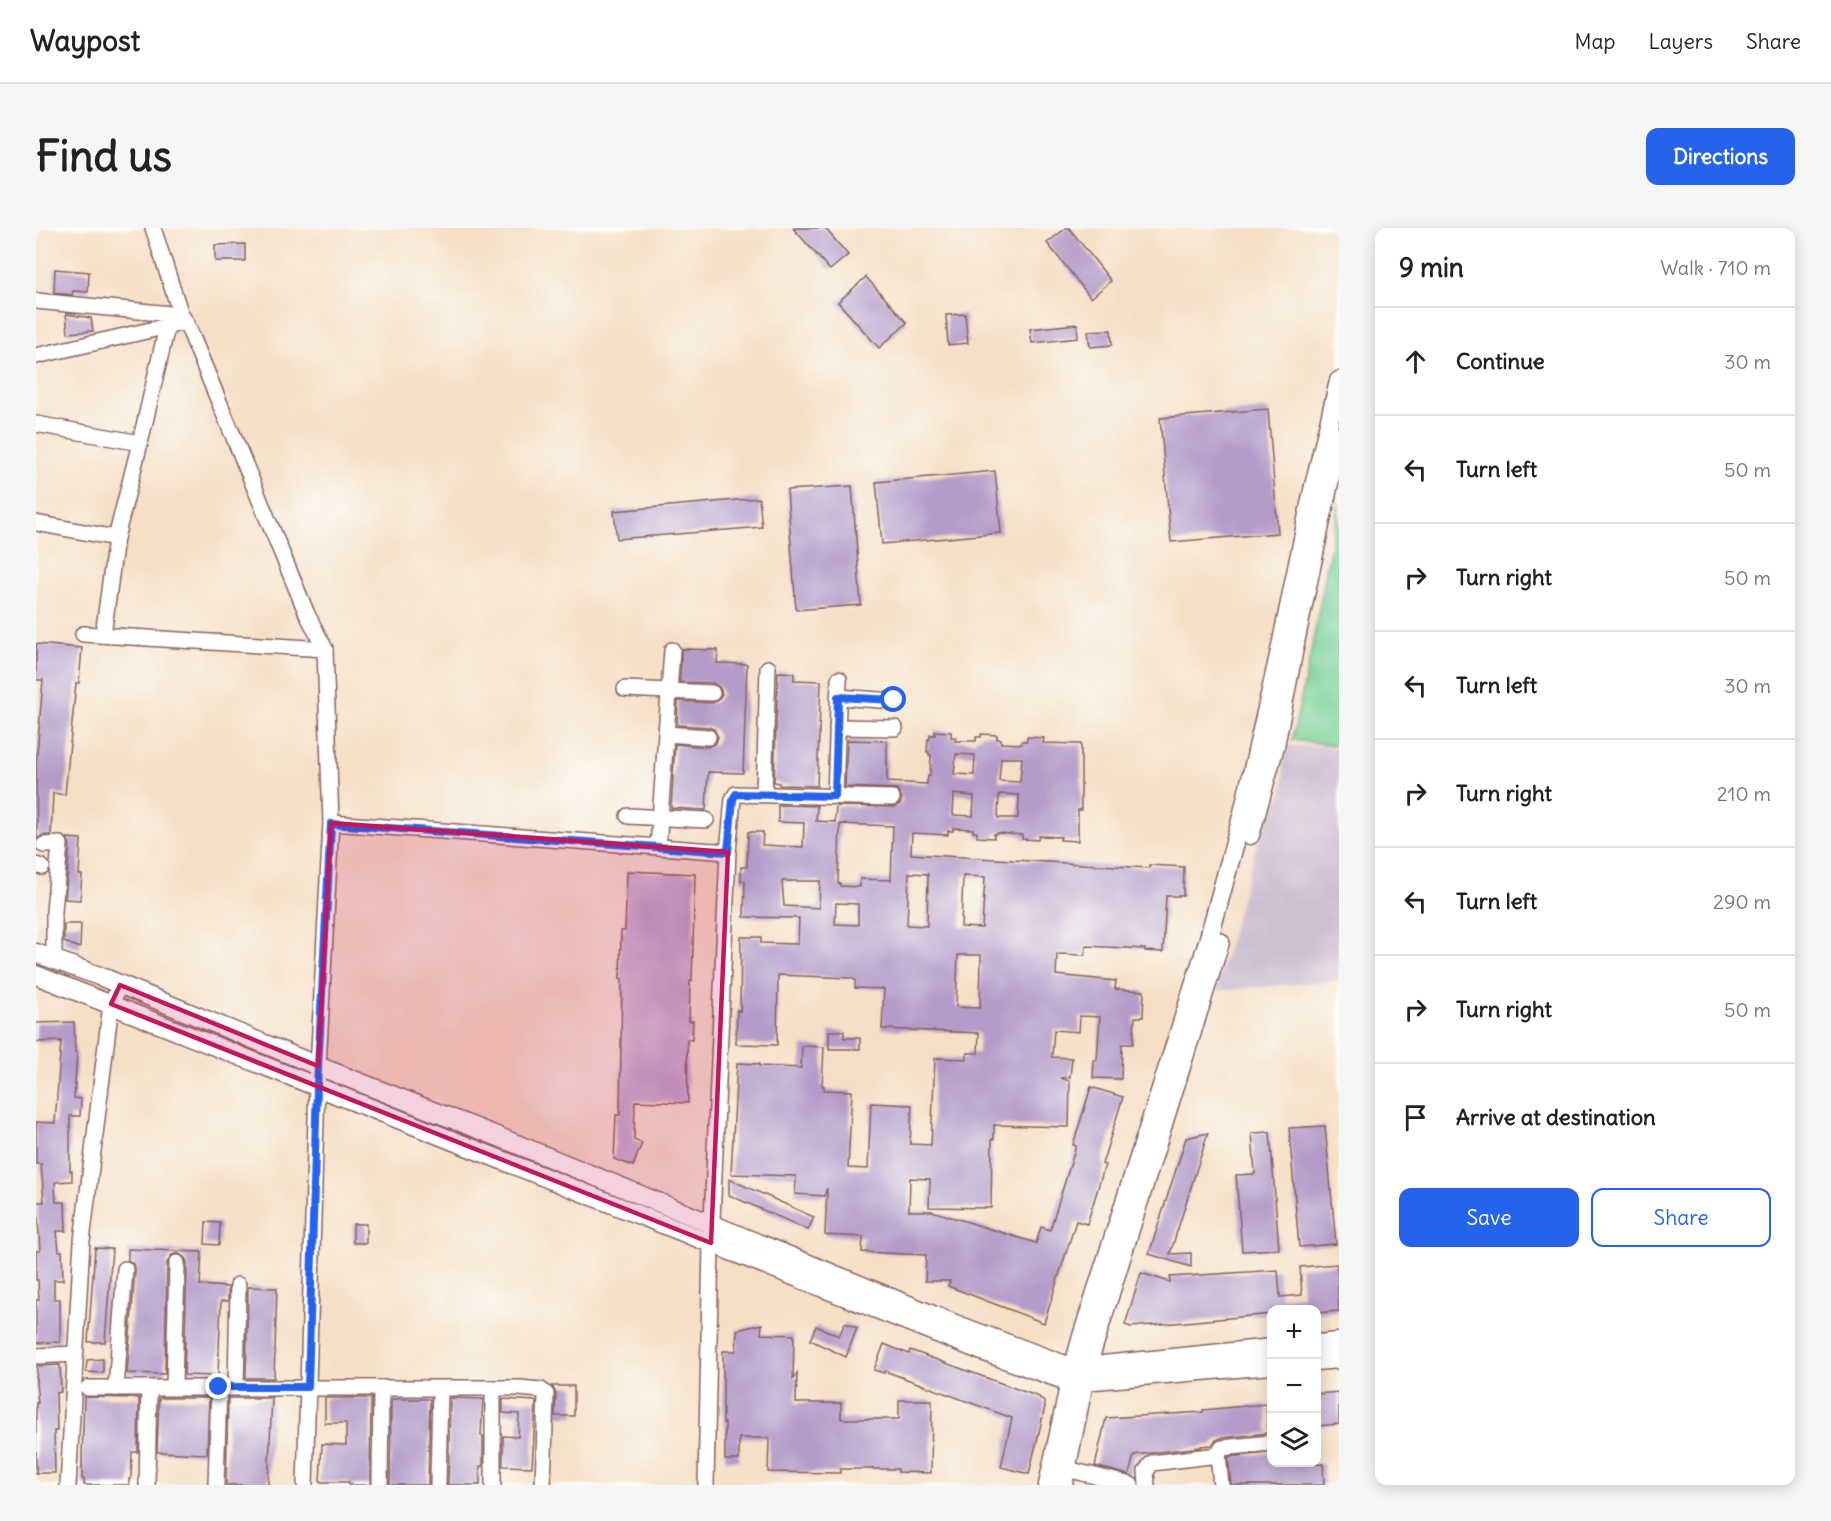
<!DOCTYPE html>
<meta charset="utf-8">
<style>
body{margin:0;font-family:Delius,sans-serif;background:#f6f6f6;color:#222}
.controls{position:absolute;right:18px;bottom:18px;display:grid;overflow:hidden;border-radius:12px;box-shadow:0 3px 15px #0003}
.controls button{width:54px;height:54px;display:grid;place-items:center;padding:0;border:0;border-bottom:2px solid #e0e0e0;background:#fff;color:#222;font:30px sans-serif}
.stop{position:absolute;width:18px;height:18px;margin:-14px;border:4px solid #2563eb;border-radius:50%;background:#fff}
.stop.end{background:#2563eb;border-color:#fff;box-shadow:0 2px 6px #0008}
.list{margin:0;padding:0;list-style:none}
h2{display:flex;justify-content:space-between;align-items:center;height:78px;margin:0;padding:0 24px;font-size:26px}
h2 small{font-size:20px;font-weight:400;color:#767676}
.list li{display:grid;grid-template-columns:39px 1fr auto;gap:18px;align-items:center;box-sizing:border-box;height:108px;padding:0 24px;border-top:2px solid #e0e0e0}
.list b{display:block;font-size:22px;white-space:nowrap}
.list em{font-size:20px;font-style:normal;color:#767676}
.actions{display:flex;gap:12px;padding:18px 24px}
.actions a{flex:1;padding:14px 0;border:2px solid #2563eb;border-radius:12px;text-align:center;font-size:21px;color:#2563eb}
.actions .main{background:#2563eb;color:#fff}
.icon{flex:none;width:33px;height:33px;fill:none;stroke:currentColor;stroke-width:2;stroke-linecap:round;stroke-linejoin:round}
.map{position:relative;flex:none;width:1303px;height:1257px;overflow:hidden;border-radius:12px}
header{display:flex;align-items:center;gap:36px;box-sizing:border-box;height:84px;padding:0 30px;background:#fff;border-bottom:2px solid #e0e0e0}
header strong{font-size:28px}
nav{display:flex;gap:33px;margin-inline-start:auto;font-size:21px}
.intro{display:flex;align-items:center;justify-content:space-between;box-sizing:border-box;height:144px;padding:0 36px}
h1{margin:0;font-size:42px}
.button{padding:15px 27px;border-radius:12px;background:#2563eb;color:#fff;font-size:21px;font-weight:700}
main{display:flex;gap:36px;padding:0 36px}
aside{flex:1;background:#fff;border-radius:12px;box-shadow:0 3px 15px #0003}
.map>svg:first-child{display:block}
.industrial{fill:#cebed1}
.green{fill:#75cf95;stroke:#607760;stroke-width:1.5}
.building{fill:#b49bc9;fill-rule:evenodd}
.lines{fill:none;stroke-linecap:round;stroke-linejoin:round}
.minor-casing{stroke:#866261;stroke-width:18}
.tertiary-casing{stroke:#866261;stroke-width:21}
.minor{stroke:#fff;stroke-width:15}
.tertiary{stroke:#fff;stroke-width:18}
.route{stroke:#2563eb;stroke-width:8}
.marked{fill:#c2185b;fill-opacity:0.2;stroke:#c2185b;stroke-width:4.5;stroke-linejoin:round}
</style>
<header>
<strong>Waypost</strong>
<nav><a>Map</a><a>Layers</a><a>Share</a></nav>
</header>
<div class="intro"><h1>Find us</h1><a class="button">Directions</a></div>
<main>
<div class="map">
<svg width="1303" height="1257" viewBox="0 0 1303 1257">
<rect width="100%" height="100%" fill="#fdfcf7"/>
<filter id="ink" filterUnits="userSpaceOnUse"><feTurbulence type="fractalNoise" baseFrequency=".0167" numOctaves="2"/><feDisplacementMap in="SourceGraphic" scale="12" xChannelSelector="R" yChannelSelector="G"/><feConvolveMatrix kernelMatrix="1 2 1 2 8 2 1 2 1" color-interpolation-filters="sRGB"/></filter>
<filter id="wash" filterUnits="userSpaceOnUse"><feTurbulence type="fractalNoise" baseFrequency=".008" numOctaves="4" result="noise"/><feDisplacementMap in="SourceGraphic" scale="24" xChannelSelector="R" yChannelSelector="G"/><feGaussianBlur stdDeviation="1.35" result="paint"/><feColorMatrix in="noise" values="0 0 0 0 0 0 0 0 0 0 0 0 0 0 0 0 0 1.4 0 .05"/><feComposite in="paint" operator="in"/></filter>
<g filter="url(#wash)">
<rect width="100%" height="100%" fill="#f5dfc6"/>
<path class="industrial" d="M1251 518H1290L1303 522V752L1179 763 1232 578 1246 567 1248 549 1247 536Z"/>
<path class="green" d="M1303 274V518L1256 512 1274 429Z"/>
<g id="blocks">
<g class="building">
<path d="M757 0H789L812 27 794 42Z"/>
<path d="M1030 0H1033L1075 53 1055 70 1011 15Z"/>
<path d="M209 16V33H179V17Z"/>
<path d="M19 41 53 44 52 64 37 63 36 67 18 65Z"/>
<path d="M830 49 871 95 843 120 802 74Z"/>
<path d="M30 86 55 90 57 103 32 105Z"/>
<path d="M929 86 932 115 912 117 910 87Z"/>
<path d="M1041 96 1042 110 996 115 994 101Z"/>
<path d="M1075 102 1076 117 1054 119 1052 103Z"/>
<path d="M1232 181 1242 305 1135 314 1124 190Z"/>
<path d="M959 243 965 305 846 316 840 254Z"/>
<path d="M816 258 825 377 760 382 751 262Z"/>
<path d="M723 270 726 299 581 311 578 283Z"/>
<path d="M0 416 46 420 43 455H40L29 567 17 565 15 607H7L1 611 0 538 7 452H0Z"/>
<path d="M645 421 682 422 681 435 711 436 707 545 672 544 670 582 635 580 639 516 672 519 680 515 682 509 678 501 673 499 641 497 642 473 676 475 681 473 686 466 684 460 677 455 644 454Z"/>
<path d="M742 444 758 445V452L785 453 781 558 743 557V555L738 554Z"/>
<path d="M899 503 915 504V509H920L919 513H940V509H945V506L961 507V511H965V515L986 516V513H991V509L1008 510 1007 515 1045 516V582H1042V613L1024 612 1025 609 1003 608 1002 612 986 611V607L963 605 958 606V610L941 609V604H937V601L917 600V603H912V607L876 605 875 626 1113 640V637L1148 639 1147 668H1130L1127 724 1109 723V721L1050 718 1049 727 1021 726 1020 747 1080 753 1079 761 1108 763 1107 789H1099L1097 816H1086L1085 851 1057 850 1058 832H1061L1064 789 1044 788 1043 804 1018 802 1016 829 1036 830 1034 849 1024 850 1034 853 1033 899 958 897V911H956L955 980 893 979 894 951 874 950 873 983H896L1000 1015 1005 999 1014 1002 1040 918 1037 917 1055 859 1087 869 1066 936 1069 937 1051 996 1040 993 1008 1095 912 1058 914 1053H889L890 1027 826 1024 827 1009 789 1007 791 960 788 968 759 966 760 948 695 946 701 835 723 836V838L765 840 766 818 788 819 786 858H788V862L816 863 812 940 832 941 835 875 876 877 874 916 895 917 899 830 931 831V825H942L943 805 846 801 848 761 819 760V752L815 750 742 747 741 817 700 816 701 782 704 783 705 709H725V715L762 716 763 690 708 689 709 653H705V639H711L712 604H727L726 617 767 619 768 595 742 594V577L781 578 780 593 799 594 800 578 860 579 865 575 866 570 861 561 809 559 811 512 851 513V554L891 556 892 548H894L895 527H893V524H891L892 511H894V507H899ZM920 526 939 527 938 547 918 546ZM965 530H986L984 554 963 553ZM918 566 938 568 937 588 917 587ZM963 566 983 567 982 590H962ZM804 596 857 598 855 652 824 651V659L804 658V655H802ZM873 645 892 646 891 698 871 697ZM927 648 949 649 946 700 925 699ZM746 653H784L783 680 748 678ZM800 675 822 676V697L799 696ZM922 727H945L944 780 920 779Z"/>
<path d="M31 610 45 611 43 647H46L44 672 29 671 34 617Z"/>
<path d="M591 643 659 646 656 753H654L653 793H657L656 812 651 811 652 875 599 873 598 912 606 915 597 938 578 931 580 887H584L586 751H584L585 703H589Z"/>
<path d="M28 696H45L44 720 28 714Z"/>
<path d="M38 794 39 824 41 825 38 870 45 871 44 888H34V943H36V953L19 954 20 974H29L30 1003H21L23 1023H26L27 1052H18V1071H24V1114L0 1115V1072H3L2 1052H0V1023H4L1 974H8L5 936H0V894L19 895 25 813 0 814V795Z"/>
<path d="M793 803H808V810H824V821H793Z"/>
<path d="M1289 898 1300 1016 1263 1019 1253 900Z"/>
<path d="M1234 904 1243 1021 1206 1023 1200 947 1219 946 1216 905Z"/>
<path d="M1172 905 1134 1026 1155 1025V1039L1113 1026 1150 910Z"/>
<path d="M693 951 778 989 772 1002 693 967Z"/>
<path d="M170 994 184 995 183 1017 169 1016Z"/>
<rect x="317" y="996" width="13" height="19"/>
<path d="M59 1020 76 1021 69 1114H52Z"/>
<path d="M92 1021 166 1024 164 1057 192 1059V1073H185L182 1148 148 1147 151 1035 149 1030 142 1025 136 1027 131 1035 129 1146 91 1145 99 1042 97 1036 92 1032Z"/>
<path d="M1301 1036 1303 1083 1281 1085V1082H1236V1086L1095 1099 1089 1097 1105 1045 1134 1054V1049L1242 1042 1244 1069 1266 1067 1264 1039Z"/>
<path d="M212 1059 241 1060 238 1150H210Z"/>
<path d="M809 1095 821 1100 810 1129 774 1112 780 1098 803 1108Z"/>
<path d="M726 1096 725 1106 758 1107 757 1151 761 1145 760 1175H805V1191H863V1172H896L895 1245 862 1244V1241H804V1245L732 1244 733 1210H703V1232H689V1195H687V1123H700L701 1102Z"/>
<path d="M848 1116 873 1126 874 1122 1003 1169 1008 1174 1009 1179 993 1246 965 1239 976 1190 849 1143 848 1145 838 1142Z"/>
<path d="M67 1131V1145L50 1144 51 1132Z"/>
<path d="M24 1137 25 1164 20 1165 21 1203H18L19 1245H0V1175H2L0 1155 1 1138Z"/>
<path d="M516 1158H538V1188H519L520 1166Z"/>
<path d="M1303 1164V1196L1281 1198V1166Z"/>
<path d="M48 1169 103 1170 102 1224H96L95 1251H93V1257H48V1251H46V1229Z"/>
<path d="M123 1170H173L171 1226 121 1224Z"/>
<path d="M192 1170H236L232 1257H190Z"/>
<path d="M289 1170H335L334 1257H313V1254H284L286 1216 310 1217V1195H289Z"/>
<path d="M414 1170 447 1171 445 1208H447V1238H444V1257H412Z"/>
<path d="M355 1171H394L392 1257H354Z"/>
<path d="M467 1171 500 1173 496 1239 467 1238V1208L482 1209 483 1186 467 1185Z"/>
<path d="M1230 1176 1232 1205 1185 1210 1180 1212 1176 1217 1165 1218V1219L1098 1227 1093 1247 1059 1238 1070 1190 1167 1184V1182Z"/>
<path d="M1234 1225V1234H1258V1237L1287 1236 1288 1257H1195L1192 1229Z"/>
</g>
</g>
</g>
<g filter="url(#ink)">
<use href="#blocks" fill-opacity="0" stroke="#866261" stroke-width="1.5"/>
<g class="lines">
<g class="minor-casing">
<g id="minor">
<path d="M117 0 145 87 150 94 271 386 289 421"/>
<path d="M0 73 145 87"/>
<path d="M0 128 150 94"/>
<path d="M0 196 104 215 80 310 0 295"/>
<path d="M104 215 131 99"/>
<path d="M47 406 289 421 295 595 281 858 269 1257"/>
<path d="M67 407 80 310"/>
<path d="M589 461 676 465"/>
<path d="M802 469 858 473"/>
<path d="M801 499 859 500"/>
<path d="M630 506 672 509"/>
<path d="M728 566 732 440"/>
<path d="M799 568 803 451"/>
<path d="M592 588 670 592"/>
<path d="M295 595 692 624 675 1015 670 1257"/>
<path d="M8 617 24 616 18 683V732"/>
<path d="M622 619 636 422"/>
<path d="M692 624 697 571 700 566 856 570"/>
<path d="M0 637 6 639"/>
<path d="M0 1128 39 1126"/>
<path d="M138 1159 141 1035"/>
<path d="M200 1159 202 1057"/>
<path d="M52 1160H483L505 1162 510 1166 507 1257"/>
<path d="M80 1160 89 1041"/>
<path d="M1182 1227 1185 1257"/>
<path d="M1031 1241 1095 1257"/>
<path d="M32 1257 46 1013 75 776 84 757"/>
<path d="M111 1257 113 1160"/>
<path d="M180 1257 183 1159"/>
<path d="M344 1257 345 1160"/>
<path d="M402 1257 404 1161"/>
<path d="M457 1257V1160"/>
<path d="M1111 1257 1110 1243 1116 1235 1182 1227 1186 1220 1234 1215"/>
</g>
</g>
<g class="tertiary-casing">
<g id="tertiary">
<path d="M1214 607 1239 518 1260 410 1303 208"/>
<path d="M0 725 66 749 282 838 468 911 919 1096 1037 1140 1236 1120"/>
<path d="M0 747 946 1123 1034 1154 1236 1137"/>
<path d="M1280 1116 1303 1114"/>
<path d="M1280 1133 1303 1131"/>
<path d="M1012 1257 1037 1140 1047 1105 1171 717 1207 585 1244 423 1277 262 1303 153"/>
<path d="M1027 1257 1051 1139 1184 714"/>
</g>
</g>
<use href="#minor" class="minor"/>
<use href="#tertiary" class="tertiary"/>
</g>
</g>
<g class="lines" filter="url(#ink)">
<path class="route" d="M183 1159H272L281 858 295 596 692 624 697 571 700 566 799 568 802 469 858 472"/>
</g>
<path class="marked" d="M295 595 692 624 675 1015 75 776 84 757 282 838Z"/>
</svg>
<div class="controls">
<button>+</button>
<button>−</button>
<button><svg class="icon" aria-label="layers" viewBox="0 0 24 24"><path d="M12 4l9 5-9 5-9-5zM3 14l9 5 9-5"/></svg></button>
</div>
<div class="stop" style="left:858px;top:472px"></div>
<div class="stop end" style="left:183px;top:1159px"></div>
</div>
<aside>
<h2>9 min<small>Walk · 710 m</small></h2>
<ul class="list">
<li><svg class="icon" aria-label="ahead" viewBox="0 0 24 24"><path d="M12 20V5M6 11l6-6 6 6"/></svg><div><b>Continue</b></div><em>30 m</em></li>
<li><svg class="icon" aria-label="left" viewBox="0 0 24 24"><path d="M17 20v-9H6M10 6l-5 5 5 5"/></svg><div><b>Turn left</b></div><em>50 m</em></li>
<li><svg class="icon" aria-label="right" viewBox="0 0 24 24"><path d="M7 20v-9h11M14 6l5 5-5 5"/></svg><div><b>Turn right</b></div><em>50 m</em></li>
<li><svg class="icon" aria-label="left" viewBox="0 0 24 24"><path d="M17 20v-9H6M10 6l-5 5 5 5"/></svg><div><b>Turn left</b></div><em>30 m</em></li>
<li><svg class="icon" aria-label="right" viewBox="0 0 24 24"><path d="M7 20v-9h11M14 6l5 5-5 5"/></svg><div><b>Turn right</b></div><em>210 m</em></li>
<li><svg class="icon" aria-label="left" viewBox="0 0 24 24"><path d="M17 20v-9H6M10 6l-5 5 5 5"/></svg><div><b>Turn left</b></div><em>290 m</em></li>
<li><svg class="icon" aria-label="right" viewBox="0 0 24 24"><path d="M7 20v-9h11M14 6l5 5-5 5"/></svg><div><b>Turn right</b></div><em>50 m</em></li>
<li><svg class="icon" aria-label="arrive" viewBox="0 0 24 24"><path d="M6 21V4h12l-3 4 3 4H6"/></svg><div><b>Arrive at destination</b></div></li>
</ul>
<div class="actions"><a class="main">Save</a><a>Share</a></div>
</aside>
</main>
